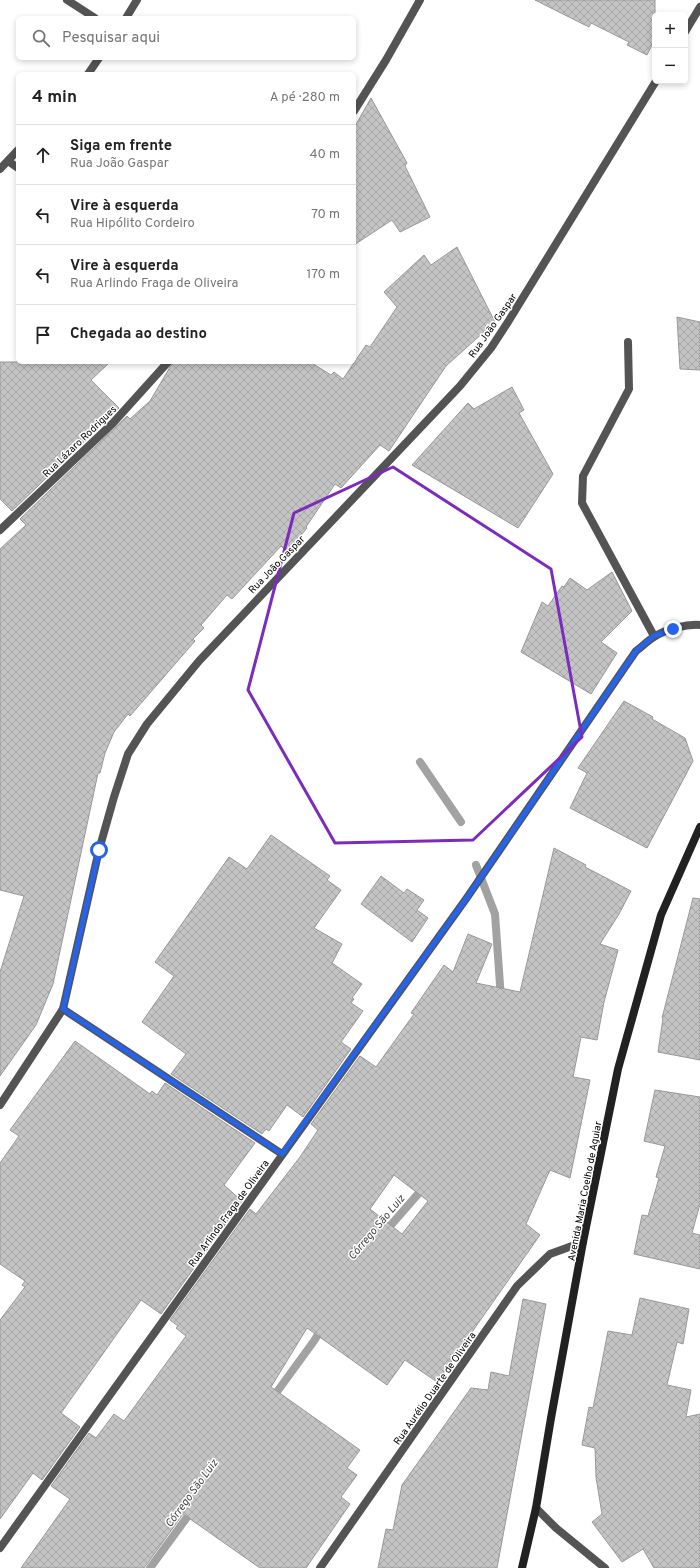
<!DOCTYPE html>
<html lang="pt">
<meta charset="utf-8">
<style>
body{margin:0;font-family:Overpass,sans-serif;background:#f6f6f6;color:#222}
.controls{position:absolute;right:12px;top:12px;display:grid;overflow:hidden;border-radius:6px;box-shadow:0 2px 6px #0003}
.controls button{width:36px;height:36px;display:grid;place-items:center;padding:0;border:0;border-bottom:1px solid #e0e0e0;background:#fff;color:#222;font:20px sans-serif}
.stop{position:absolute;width:12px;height:12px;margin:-9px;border:3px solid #2563eb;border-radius:50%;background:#fff}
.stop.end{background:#2563eb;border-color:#fff;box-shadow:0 1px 4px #0008}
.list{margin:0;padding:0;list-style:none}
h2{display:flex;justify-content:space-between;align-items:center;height:52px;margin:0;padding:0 16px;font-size:17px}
h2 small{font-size:13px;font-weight:400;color:#767676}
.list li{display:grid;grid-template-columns:26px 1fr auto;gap:12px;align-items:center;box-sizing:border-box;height:60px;padding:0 16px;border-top:1px solid #e0e0e0}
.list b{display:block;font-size:15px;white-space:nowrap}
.list p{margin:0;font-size:13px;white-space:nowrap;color:#767676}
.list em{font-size:13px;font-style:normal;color:#767676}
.icon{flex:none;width:22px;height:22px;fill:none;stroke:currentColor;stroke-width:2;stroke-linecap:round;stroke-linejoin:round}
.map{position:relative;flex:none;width:700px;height:1568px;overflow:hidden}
.search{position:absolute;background:#fff;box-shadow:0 2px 6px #0003;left:16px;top:16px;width:340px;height:44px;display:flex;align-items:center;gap:10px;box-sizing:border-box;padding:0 14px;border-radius:6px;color:#767676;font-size:15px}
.panel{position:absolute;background:#fff;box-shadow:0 2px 6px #0003;left:16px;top:72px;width:340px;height:292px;border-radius:6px}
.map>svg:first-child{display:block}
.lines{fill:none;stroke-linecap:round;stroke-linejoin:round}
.stream{stroke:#a2a2a2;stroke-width:8}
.building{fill:url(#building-cross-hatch);stroke:#989898;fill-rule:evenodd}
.lane{stroke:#545454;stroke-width:8}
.street{stroke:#545454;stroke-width:8}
.secondary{stroke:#212121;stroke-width:8}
.route{stroke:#2563eb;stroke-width:5}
.marked{fill:none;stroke:#7b2cbf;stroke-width:3;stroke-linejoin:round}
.labels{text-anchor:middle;stroke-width:3;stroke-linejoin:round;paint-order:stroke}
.street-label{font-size:10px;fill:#000;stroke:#fff}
.water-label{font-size:11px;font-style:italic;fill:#434343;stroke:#fff}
</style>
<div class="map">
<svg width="700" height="1568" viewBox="0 0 700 1568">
<defs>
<pattern id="building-cross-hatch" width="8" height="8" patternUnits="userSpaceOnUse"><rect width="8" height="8" fill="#c4c4c4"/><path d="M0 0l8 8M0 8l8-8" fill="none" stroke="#a7a7a7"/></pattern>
</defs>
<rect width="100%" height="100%" fill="#fff"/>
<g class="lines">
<g class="stream">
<path d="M420 762 461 822"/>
<path d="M476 865 495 914 501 999"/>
<path d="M384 1233 425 1186"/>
<path d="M271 1400 314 1341 323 1326"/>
<path d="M150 1568 193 1509"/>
</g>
</g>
<g class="building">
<path d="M535 0H655V39L647 55 627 45 629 42 591 23 589 27Z"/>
<path d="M371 98 407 163 405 166 430 217 400 232 392 220 354 245V128Z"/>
<path d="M457 247 495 322 446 366 389 451 380 445 341 488 335 484 306 527 307 528 287 552 281 546 232 599 227 595 201 625 204 628 193 639 195 641 130 716 128 714 114 732 105 753 100 773H98L53 984 36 1025 0 1076V972L24 896 0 890V549L26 525 20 519 127 416 130 419 150 401 173 362H310L331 375 334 372 343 379 366 345 370 347 397 307 384 292 424 255 431 265Z"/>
<path d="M677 317 700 322V370L680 369Z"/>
<path d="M0 362H110L91 380 119 408 12 511 0 499Z"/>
<path d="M512 387 524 410 519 413 553 474 518 528 412 465 468 403 474 409Z"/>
<path d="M612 572 632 611 601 642 617 653 591 694 521 652 542 602 548 606 562 586 564 587 570 578 587 590Z"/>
<path d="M624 701 653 717 652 719 685 738 693 761 647 848 570 808 587 773 578 768Z"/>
<path d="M271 835 330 876 327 880 341 890 314 928 342 944 332 963 362 984 352 998 354 999 351 1003 363 1011 341 1042 351 1049 303 1117 287 1105 269 1131 266 1129 262 1134 171 1074 186 1054 142 1022 174 976 155 962 229 857 247 869Z"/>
<path d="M554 848 586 865 585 867 631 891 619 914 600 944 618 950 604 1002 597 1040 581 1037 573 1077 590 1080 570 1178 550 1170 526 1224 540 1235 437 1382 405 1360 387 1385 307 1328 271 1387 360 1450 347 1468 357 1475 341 1497 350 1504 306 1568H260L183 1514 144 1568H21L70 1499 51 1486 89 1433 96 1438 114 1414 124 1421 186 1336 176 1328 178 1326 170 1320 250 1209 256 1214 300 1157 318 1130 311 1124 360 1056 376 1067 414 1014 411 1013 444 965 453 972 468 934 492 944 476 983 520 992ZM394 1175 428 1201 402 1234 370 1209Z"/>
<path d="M381 876 404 893 407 889 424 900 417 910 428 918 412 942 361 904Z"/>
<path d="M693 898 700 899V1060L658 1052 663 1018H662Z"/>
<path d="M75 1041 150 1094 152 1091 157 1095 165 1083 255 1143 224 1185 242 1201 161 1314 141 1300 61 1413 80 1427 42 1480 33 1473 0 1519V1320L25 1287 22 1285 25 1281 0 1264V1163L19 1136 10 1130Z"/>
<path d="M655 1090 700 1097V1204L692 1233 700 1235V1269L634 1254 642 1215 648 1216 659 1178 656 1177 665 1146 644 1141Z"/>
<path d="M640 1298 689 1309 683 1344 677 1342 667 1385 691 1390 686 1417 700 1414V1568H654L643 1549 622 1562 592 1522 602 1514 596 1477 595 1448 582 1445 589 1407 593 1408 608 1331 632 1335Z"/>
<path d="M523 1299 546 1304 497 1568H378L386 1529 393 1530 402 1485 471 1388 488 1390 491 1372 509 1376Z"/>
</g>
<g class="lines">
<path class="lane" d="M8 161 18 168"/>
<g class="street">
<path d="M67 0 95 18"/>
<path d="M126 18 137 0"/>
<path d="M685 32 700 7"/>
<path d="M88 74 99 58"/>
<path d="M354 111 386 60 420 0"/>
<path d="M0 169 18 150"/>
<path d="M628 342 629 389 583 476 582 503 654 636"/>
<path d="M0 530 113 423 168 362"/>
<path d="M63 1009 282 1154"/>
<path d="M0 1105 63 1009 99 850 114 797 128 754 147 724 199 661 460 386 491 348 508 322 656 81"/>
<path d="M536 1508 556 1528 605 1568"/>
<path d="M0 1548 466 899 636 651C642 647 647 641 654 637 666 629 686 624 700 625"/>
<path d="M320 1568 517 1286 550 1254 583 1242"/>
</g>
<path class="secondary" d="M522 1568 536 1508 551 1418 583 1242 618 1069 661 915 700 827"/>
</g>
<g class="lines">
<path class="route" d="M99 850 63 1009 282 1154 466 899 636 651 654 636 673 629"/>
</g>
<path class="marked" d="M393 467 551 569 582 737 473 840 335 843 248 690 294 513Z"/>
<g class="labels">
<g class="street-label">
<text transform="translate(492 325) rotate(-55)" y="4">Rua João Gaspar</text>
<text transform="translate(79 441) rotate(-44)" y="4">Rua Lázaro Rodrigues</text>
<text transform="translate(276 564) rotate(-46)" y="4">Rua João Gaspar</text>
<text transform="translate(584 1191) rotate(-79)" y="4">Avenida Maria Coelho de Aguiar</text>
<text transform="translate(228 1213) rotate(-54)" y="4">Rua Arlindo Fraga de Oliveira</text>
<text transform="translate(434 1388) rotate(-55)" y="4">Rua Aurélio Duarte de Oliveira</text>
</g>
<g class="water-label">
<text transform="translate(376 1227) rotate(-50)" y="4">Córrego São Luiz</text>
<text transform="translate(191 1493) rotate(-54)" y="4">Córrego São Luiz</text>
</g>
</g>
</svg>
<div class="controls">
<button>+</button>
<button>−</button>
</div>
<div class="stop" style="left:99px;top:850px"></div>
<div class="stop end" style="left:673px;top:629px"></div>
<div class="search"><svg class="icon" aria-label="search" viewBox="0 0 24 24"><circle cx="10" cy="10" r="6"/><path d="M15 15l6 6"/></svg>Pesquisar aqui</div>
<section class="panel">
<h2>4 min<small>A pé · 280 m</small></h2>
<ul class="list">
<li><svg class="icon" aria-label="ahead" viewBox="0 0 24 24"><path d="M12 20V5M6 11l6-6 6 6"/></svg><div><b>Siga em frente</b><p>Rua João Gaspar</p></div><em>40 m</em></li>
<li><svg class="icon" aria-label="left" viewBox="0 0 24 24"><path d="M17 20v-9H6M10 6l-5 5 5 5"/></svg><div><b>Vire à esquerda</b><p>Rua Hipólito Cordeiro</p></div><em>70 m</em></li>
<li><svg class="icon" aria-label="left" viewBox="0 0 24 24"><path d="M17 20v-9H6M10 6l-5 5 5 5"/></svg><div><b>Vire à esquerda</b><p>Rua Arlindo Fraga de Oliveira</p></div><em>170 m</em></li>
<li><svg class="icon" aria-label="arrive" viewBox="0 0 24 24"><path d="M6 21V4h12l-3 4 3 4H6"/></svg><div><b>Chegada ao destino</b></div></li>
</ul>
</section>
</div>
